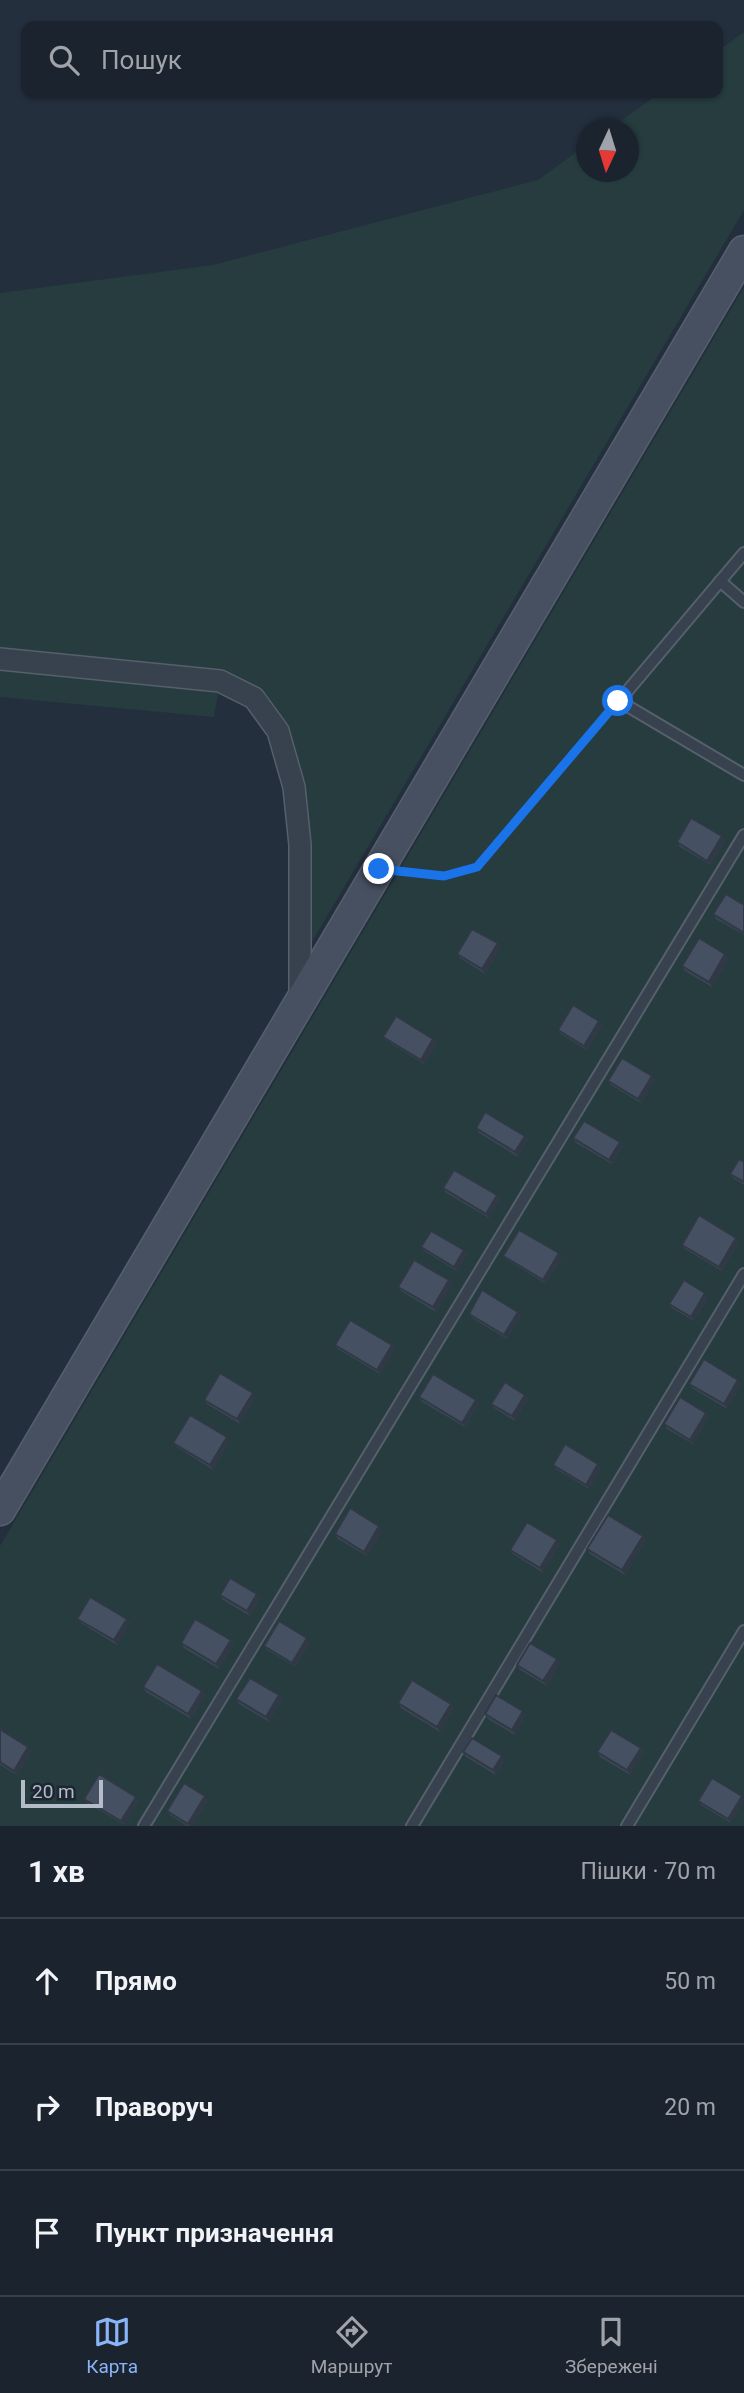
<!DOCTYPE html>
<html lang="uk">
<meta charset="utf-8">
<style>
body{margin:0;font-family:Roboto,sans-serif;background:#282f3a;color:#f1f3f6}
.compass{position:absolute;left:576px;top:119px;width:63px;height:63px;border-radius:50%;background:#1b232e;box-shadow:0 2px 5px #0004;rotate:184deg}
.scale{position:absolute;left:21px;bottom:18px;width:82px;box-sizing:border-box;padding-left:7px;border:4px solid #b4bcc9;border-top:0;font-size:19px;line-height:24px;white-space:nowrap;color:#b4bcc9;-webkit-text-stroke:5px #1d2633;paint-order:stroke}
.stop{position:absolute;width:21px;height:21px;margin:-16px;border:5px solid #1a73e8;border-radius:50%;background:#fff}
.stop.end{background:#1a73e8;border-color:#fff;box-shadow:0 2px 7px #0008}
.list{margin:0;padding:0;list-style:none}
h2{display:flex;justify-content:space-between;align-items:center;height:91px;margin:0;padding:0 28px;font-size:30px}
h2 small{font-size:23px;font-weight:400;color:#a0a4aa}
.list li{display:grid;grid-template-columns:46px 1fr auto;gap:21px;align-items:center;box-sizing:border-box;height:126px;padding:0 28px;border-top:2px solid #39404a}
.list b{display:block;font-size:26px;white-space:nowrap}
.list em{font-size:23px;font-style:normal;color:#a0a4aa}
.icon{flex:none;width:38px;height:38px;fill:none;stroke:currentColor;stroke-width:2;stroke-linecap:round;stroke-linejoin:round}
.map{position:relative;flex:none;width:744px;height:1826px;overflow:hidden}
.search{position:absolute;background:#1b232e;box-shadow:0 2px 5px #0004;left:21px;right:21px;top:21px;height:77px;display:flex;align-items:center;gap:18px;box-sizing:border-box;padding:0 24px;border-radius:14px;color:#a0a4aa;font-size:26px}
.sheet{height:469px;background:#1b232e}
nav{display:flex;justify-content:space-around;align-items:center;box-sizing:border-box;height:98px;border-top:2px solid #39404a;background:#1b232e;font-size:19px;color:#a0a4aa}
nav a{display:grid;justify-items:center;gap:4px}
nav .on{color:#8ab4f8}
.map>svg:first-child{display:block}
.green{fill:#263c3f}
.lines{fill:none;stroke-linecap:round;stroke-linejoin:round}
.lane-casing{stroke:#565f6c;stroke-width:14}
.street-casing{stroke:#565f6c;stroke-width:24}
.secondary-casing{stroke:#565f6c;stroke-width:33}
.path{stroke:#44595c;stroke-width:4.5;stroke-dasharray:5 5;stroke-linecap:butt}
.lane{stroke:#38414e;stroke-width:10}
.street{stroke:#38414e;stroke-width:21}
.secondary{stroke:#465061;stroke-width:30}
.wall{fill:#3b4654}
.shaded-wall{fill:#303945}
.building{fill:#455162;stroke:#303945;stroke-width:2}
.route{stroke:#1a73e8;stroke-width:9}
</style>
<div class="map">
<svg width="744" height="1826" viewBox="0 0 744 1826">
<rect width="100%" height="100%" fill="#242f3e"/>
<g class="green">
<path d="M744 32V210L300 962V845L278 731 220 682 214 717 0 697V293L213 265 538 180 586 145V172H628V130L609 129 660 93H718V51Z"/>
<path d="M744 287V1826H0V1546Z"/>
</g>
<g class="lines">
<g class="lane-casing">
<g id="lane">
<path d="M744 553 619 701 744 775"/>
<path d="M720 581 744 602"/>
<path d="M144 1826 744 835"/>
<path d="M412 1826 744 1274"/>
<path d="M627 1826 744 1631"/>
</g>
</g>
<g class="street-casing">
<path id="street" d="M0 659 220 681 254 698 278 731 294 787 300 845V1000"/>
</g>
<g class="secondary-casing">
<path id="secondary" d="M0 1510 744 251"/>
</g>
<path class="path" d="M407 872 444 876 477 867 607 714"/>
<use href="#lane" class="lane"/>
<use href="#street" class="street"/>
<use href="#secondary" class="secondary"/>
</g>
<g class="wall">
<path d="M722 836 725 841 711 865 680 847 677 842Z"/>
<path d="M744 905V935L716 919 713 914Z"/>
<path d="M501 948 485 974 460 958 457 954Z"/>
<path d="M729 959 712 987 685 971 682 966Z"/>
<path d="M599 1021 602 1025 587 1050 561 1034 558 1030Z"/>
<path d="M383 1037 433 1039 437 1044 424 1064 387 1041Z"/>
<path d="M652 1076 655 1080 641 1103 611 1085 608 1081Z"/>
<path d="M476 1128 525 1136 528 1140 518 1157 479 1133Z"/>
<path d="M573 1138 620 1142 623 1146 612 1164 576 1143Z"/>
<path d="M744 1162V1185L733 1178 730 1174Z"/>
<path d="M443 1188 497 1195 500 1200 489 1218 446 1193Z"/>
<path d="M739 1242 722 1271 685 1249 682 1245Z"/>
<path d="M421 1247 464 1250 467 1255 457 1271 424 1251Z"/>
<path d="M503 1256 562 1257 546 1284 507 1260Z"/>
<path d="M449 1280 452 1285 436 1312 401 1291 398 1287Z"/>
<path d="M708 1298 694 1321 672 1308 669 1304Z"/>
<path d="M518 1312 521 1316 507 1339 472 1318 469 1314Z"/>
<path d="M335 1345H392L395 1350 380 1374 338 1349Z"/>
<path d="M738 1380 741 1384 727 1409 692 1388 689 1384Z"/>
<path d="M256 1397 240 1424 207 1404 204 1400Z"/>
<path d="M419 1397 479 1404 465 1427 422 1402Z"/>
<path d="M529 1399 515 1421 494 1408 491 1404Z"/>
<path d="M706 1413 709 1417 693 1444 667 1429 664 1424Z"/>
<path d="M230 1441 213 1470 177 1447 173 1443Z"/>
<path d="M553 1465 601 1468 589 1489 556 1469Z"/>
<path d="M383 1530 367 1556 338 1539 335 1534Z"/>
<path d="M643 1536 646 1540 625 1575 590 1554 587 1549Z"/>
<path d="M557 1540 560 1544 543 1573 513 1554 510 1550Z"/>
<path d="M257 1594 260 1599 250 1616 223 1600 220 1595Z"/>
<path d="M77 1619H127L130 1623 117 1645 81 1623Z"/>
<path d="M231 1640 234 1645 219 1669 184 1648 181 1643Z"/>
<path d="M310 1642 296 1667 267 1650 264 1646Z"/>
<path d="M557 1659 560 1663 547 1686 520 1670 517 1665Z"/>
<path d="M143 1687 202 1691 205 1695 191 1719 146 1692Z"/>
<path d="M279 1695 282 1700 269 1722 239 1704 236 1699Z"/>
<path d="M398 1703 451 1704 454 1708 440 1732 401 1708Z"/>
<path d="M523 1711 526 1716 515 1735 488 1719 485 1714Z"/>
<path d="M0 1729 32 1751 17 1775 0 1765Z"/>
<path d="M641 1748 644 1752 630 1775 600 1757 597 1752Z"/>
<path d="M463 1752 502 1756 505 1760 496 1775 466 1757Z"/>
<path d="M712 1778 731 1823 701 1805 698 1801Z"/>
<path d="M136 1797 139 1801 125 1825 87 1803 84 1799Z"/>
<path d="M208 1801 193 1826H187L170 1815 167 1811Z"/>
</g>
<g class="shaded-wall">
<path d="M722 836 725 841 711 865 707 861Z"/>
<path d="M498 943 501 948 485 974 482 969Z"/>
<path d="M725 954 729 959 712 987 709 982Z"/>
<path d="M599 1021 602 1025 587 1050 584 1046Z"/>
<path d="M433 1039 437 1044 424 1064 421 1060Z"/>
<path d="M652 1076 655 1080 641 1103 638 1099Z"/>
<path d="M525 1136 528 1140 518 1157 515 1152Z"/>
<path d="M620 1142 623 1146 612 1164 609 1160Z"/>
<path d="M497 1195 500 1200 489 1218 486 1214Z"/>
<path d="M736 1238 739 1242 722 1271 719 1267Z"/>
<path d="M464 1250 467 1255 457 1271 454 1267Z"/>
<path d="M559 1253 562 1257 546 1284 543 1280Z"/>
<path d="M449 1280 452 1285 436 1312 433 1307Z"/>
<path d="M705 1293 708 1298 694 1321 691 1317Z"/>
<path d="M518 1312 521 1316 507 1339 504 1335Z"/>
<path d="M392 1345 395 1350 380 1374 377 1370Z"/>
<path d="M738 1380 741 1384 727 1409 724 1404Z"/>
<path d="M253 1393 256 1397 240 1424 237 1419Z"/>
<path d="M525 1395 529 1399 515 1421 512 1416Z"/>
<path d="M476 1400 479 1404 465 1427 462 1423Z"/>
<path d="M706 1413 709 1417 693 1444 690 1440Z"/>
<path d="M227 1437 230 1441 213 1470 210 1465Z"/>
<path d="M598 1464 601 1468 589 1489 586 1485Z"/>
<path d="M379 1526 383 1530 367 1556 364 1552Z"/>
<path d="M643 1536 646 1540 625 1575 622 1570Z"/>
<path d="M557 1540 560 1544 543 1573 540 1568Z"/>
<path d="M257 1594 260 1599 250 1616 247 1611Z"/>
<path d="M127 1619 130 1623 117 1645 114 1640Z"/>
<path d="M307 1638 310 1642 296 1667 292 1663Z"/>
<path d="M231 1640 234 1645 219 1669 216 1664Z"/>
<path d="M557 1659 560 1663 547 1686 543 1681Z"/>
<path d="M202 1691 205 1695 191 1719 188 1714Z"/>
<path d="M279 1695 282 1700 269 1722 266 1717Z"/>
<path d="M451 1704 454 1708 440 1732 437 1727Z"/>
<path d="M523 1711 526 1716 515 1735 512 1730Z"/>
<path d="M28 1747 32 1751 17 1775 14 1771Z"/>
<path d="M641 1748 644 1752 630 1775 627 1770Z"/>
<path d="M502 1756 505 1760 496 1775 493 1770Z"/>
<path d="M205 1796 208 1801 193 1826H190L188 1824Z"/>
<path d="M742 1796 744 1799V1801L731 1823 728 1819Z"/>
<path d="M136 1797 139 1801 125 1825 121 1821Z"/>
</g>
<g class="building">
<path d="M691 818 722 836 707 861 677 842Z"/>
<path d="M726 894 744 905V933L713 914Z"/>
<path d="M472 929 498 943 482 969 457 954Z"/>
<path d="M699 938 725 954 709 982 682 966Z"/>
<path d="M573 1005 599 1021 584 1046 558 1030Z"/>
<path d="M396 1016 433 1039 421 1060 383 1037Z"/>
<path d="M622 1058 652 1076 638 1099 608 1081Z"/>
<path d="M485 1112 525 1136 515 1152 476 1128Z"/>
<path d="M584 1121 620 1142 609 1160 573 1138Z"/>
<path d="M739 1159 744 1162V1182L730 1174Z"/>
<path d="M454 1170 497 1195 486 1214 443 1188Z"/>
<path d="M699 1215 736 1238 719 1267 682 1245Z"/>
<path d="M519 1230 559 1253 543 1280 503 1256Z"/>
<path d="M431 1231 464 1250 454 1267 421 1247Z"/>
<path d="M414 1260 449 1280 433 1307 398 1287Z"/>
<path d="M684 1280 705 1293 691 1317 669 1304Z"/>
<path d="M482 1290 518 1312 504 1335 469 1314Z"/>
<path d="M350 1320 392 1345 377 1370 335 1345Z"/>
<path d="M704 1359 738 1380 724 1404 689 1384Z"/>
<path d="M220 1373 253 1393 237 1419 204 1400Z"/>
<path d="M433 1374 476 1400 462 1423 419 1397Z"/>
<path d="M505 1382 525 1395 512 1416 491 1404Z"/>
<path d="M680 1397 706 1413 690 1440 664 1424Z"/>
<path d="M190 1415 227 1437 210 1465 173 1443Z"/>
<path d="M565 1444 598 1464 586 1485 553 1465Z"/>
<path d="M350 1508 379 1526 364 1552 335 1534Z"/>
<path d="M608 1515 643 1536 622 1570 587 1549Z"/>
<path d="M527 1522 557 1540 540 1568 510 1550Z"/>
<path d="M230 1578 257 1594 247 1611 220 1595Z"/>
<path d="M90 1597 127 1619 114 1640 77 1619Z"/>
<path d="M195 1619 231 1640 216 1664 181 1643Z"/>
<path d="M279 1621 307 1638 292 1663 264 1646Z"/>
<path d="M530 1643 557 1659 543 1681 517 1665Z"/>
<path d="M157 1664 202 1691 188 1714 143 1687Z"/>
<path d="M250 1678 279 1695 266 1717 236 1699Z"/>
<path d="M412 1680 451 1704 437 1727 398 1703Z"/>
<path d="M496 1695 523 1711 512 1730 485 1714Z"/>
<path d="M0 1729 28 1747 14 1771 0 1762Z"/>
<path d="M611 1730 641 1748 627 1770 597 1752Z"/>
<path d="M472 1738 502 1756 493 1770 463 1752Z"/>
<path d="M99 1774 136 1797 121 1821 84 1799Z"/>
<path d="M712 1778 742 1796 728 1819 698 1801Z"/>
<path d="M184 1783 205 1796 188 1824 167 1811Z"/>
</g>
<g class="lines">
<path class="route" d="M379 869 444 876 477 867 618 701"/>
</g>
</svg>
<svg class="compass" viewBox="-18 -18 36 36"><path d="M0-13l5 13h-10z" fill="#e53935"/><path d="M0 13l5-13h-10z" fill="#a0a4aa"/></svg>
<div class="scale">20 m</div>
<div class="stop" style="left:618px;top:701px"></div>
<div class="stop end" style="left:379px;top:869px"></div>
<div class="search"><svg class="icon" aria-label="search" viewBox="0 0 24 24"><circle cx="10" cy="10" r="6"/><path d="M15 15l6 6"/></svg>Пошук</div>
</div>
<section class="sheet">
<h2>1 хв<small>Пішки · 70 m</small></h2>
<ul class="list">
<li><svg class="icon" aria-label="ahead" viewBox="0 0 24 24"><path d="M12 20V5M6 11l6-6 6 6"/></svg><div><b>Прямо</b></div><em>50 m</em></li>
<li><svg class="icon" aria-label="right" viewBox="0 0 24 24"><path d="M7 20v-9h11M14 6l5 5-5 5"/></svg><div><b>Праворуч</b></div><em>20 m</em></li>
<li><svg class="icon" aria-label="arrive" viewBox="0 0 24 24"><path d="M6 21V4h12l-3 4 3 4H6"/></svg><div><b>Пункт призначення</b></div></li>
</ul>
</section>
<nav>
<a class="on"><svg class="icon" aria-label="map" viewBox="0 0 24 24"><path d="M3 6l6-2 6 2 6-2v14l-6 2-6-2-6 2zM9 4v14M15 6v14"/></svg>Карта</a>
<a><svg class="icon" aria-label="directions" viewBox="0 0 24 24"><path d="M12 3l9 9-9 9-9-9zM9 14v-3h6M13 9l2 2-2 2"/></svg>Маршрут</a>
<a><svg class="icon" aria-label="saved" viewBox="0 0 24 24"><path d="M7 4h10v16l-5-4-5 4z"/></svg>Збережені</a>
</nav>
